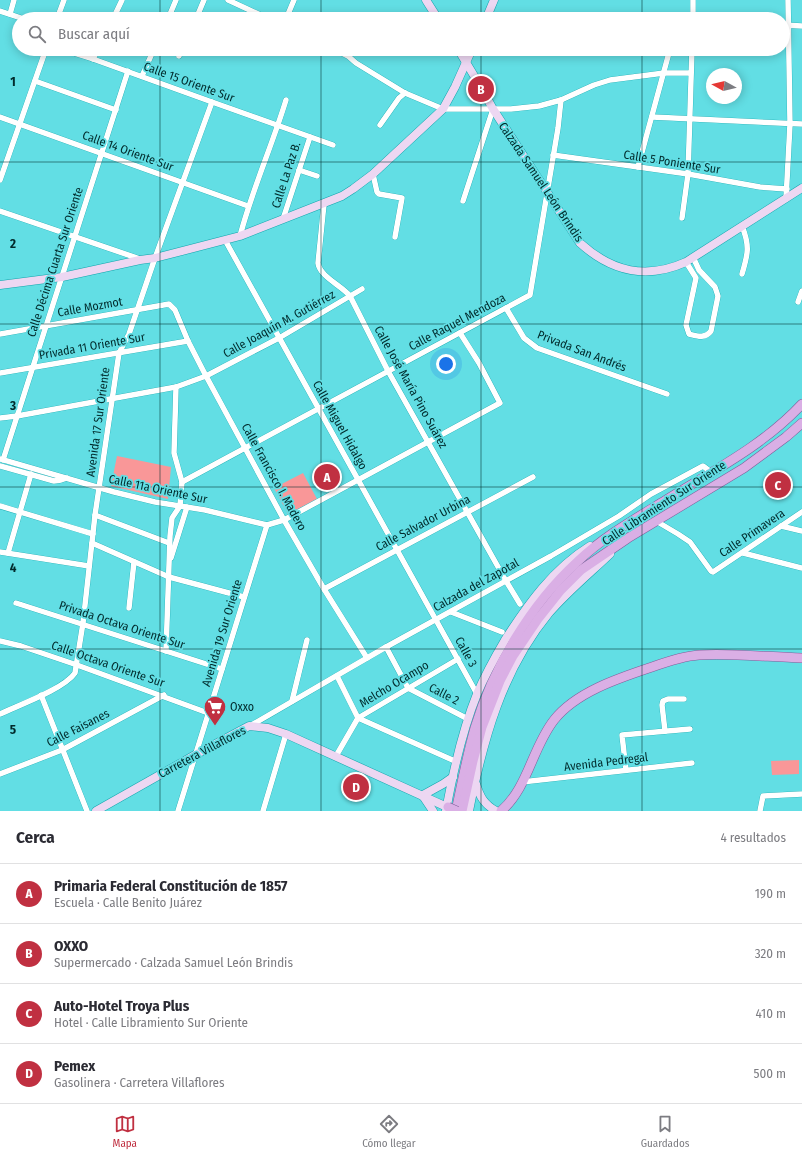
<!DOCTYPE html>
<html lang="es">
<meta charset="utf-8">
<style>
body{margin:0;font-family:"Fira Sans Condensed",sans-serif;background:#f2f2f3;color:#2b2b33}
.compass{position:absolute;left:706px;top:68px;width:36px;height:36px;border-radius:50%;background:#fff;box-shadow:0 2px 10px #0003;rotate:278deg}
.you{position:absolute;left:446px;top:364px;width:14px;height:14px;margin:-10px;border:3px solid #fff;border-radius:50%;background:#1a73e8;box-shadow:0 0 0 6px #1a73e833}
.badge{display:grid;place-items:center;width:26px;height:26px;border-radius:50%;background:#c03041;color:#fff;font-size:13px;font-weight:700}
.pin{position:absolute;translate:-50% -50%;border:2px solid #fff;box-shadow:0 1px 4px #0006}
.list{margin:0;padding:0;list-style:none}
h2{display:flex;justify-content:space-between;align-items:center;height:52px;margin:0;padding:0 16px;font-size:17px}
h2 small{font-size:13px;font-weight:400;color:#7c7c81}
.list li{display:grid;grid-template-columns:26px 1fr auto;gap:12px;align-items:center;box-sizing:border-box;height:60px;padding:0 16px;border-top:1px solid #e1e1e2}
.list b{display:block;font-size:15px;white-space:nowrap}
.list p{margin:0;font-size:13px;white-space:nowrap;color:#7c7c81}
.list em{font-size:13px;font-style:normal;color:#7c7c81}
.icon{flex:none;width:22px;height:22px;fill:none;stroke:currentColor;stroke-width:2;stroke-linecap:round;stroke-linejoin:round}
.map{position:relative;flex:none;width:802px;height:811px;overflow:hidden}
.search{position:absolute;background:#fff;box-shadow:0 2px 10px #0003;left:12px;right:12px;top:12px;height:44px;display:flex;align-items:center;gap:10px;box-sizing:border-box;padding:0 14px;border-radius:22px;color:#7c7c81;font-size:15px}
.sheet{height:292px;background:#fff}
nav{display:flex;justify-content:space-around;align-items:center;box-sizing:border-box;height:56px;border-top:1px solid #e1e1e2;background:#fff;font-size:11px;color:#7c7c81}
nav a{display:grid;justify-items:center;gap:2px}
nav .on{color:#c03041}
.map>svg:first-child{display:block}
.green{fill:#f99798}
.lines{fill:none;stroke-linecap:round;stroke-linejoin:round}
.street-casing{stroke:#0da5ab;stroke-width:6}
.secondary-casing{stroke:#0da5ab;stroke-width:9}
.primary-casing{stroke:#7e5e99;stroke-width:10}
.street{stroke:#fff;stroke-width:5.5}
.secondary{stroke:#edd7f2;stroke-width:8}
.primary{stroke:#daafe5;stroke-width:9}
.primary-bridge-casing{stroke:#7e5e99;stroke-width:10;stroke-linecap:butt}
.primary-bridge{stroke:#daafe5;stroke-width:9}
.grid{fill:none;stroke:#012b2c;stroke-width:1;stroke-opacity:0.55}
.labels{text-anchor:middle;stroke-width:3.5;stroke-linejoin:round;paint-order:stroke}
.street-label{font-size:12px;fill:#012b2c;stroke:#62dee4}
.poi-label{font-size:12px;fill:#012b2c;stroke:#62dee4;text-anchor:start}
.grid-label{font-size:13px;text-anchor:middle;font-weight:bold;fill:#012b2c;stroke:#62dee4;stroke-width:3.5;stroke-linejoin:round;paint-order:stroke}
</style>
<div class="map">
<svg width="802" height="811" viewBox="0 0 802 811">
<rect width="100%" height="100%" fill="#62dee4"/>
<g class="green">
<path d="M117 456 171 467 168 499 111 486Z"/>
<path d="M303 473 317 499 288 514 274 488Z"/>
<path d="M799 760V774L772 775 771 761Z"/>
</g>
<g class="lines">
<g class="street-casing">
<g id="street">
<path d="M228 0 269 19"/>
<path d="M693 0V19"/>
<path d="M0 11 24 19"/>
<path d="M10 14 14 0"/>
<path d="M57 19 64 0"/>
<path d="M113 19 122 0"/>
<path d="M168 19 176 0"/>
<path d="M196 19 204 0"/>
<path d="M286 19 294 0"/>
<path d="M783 25 802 26"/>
<path d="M61 49 93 59 212 102 333 145"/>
<path d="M334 49 348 56 356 63 405 93 443 109H511L539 106 561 100 594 85 610 80 664 73H690"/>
<path d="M179 56 182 49"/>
<path d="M93 59 98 49"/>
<path d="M142 76 154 49"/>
<path d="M35 81 116 110"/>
<path d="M0 117 248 206"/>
<path d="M652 117 802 124"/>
<path d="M380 125 399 98 405 93"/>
<path d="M553 155 688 174 760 187 787 189"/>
<path d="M638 167 670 49"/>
<path d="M299 170 317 176"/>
<path d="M373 174 377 192 379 194 402 198 395 237"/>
<path d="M0 180 46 49"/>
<path d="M786 199 790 124 788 0"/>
<path d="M463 201 493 109"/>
<path d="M324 204 318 263C320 277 341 285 350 296L388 371 506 581 520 604"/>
<path d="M0 211 140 259"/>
<path d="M682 218 688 174 692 49"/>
<path d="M283 219 310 137"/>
<path d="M742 226C750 246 748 254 742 274"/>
<path d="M240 236C252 190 272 146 286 100"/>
<path d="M225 240 477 694"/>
<path d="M686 262 696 278 686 325 689 334C697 336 705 339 711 331L718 296 715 287 699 270 693 257"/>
<path d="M798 302 802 291"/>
<path d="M506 308 524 338 537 348 667 394"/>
<path d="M0 334 169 304 175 310 188 341 206 376 284 520 324 589 367 658"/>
<path d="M0 373 188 341"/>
<path d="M0 418 17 416 176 387 206 376 279 338 362 289"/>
<path d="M0 459 114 492 155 502 205 510 267 525 284 520 500 403 479 363 460 333"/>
<path d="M3 460 128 71"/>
<path d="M0 466 54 481 61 480 67 478"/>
<path d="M182 482 530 295 558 128 561 100"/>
<path d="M0 506 93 534"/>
<path d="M95 515 169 543"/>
<path d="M656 521 678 534 690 542 711 571 713 572 802 512"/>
<path d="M781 526 802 531"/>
<path d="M92 543 169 577 244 597"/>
<path d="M0 552 89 566"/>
<path d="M8 553 31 474"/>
<path d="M743 553 802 568"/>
<path d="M171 558 187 507"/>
<path d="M324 589 533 477"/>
<path d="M16 603 222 669"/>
<path d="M129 608 134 562"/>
<path d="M451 612 502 632"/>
<path d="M0 641 21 646 77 665 208 713"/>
<path d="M386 647 408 688 468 719"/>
<path d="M166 651 170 536 172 518 180 506 182 482 174 453 176 387"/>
<path d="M337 676 358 718 457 762"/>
<path d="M41 695 87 811"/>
<path d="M292 701 307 640"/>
<path d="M0 714C19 705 64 689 75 673L83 623 95 515 119 353 129 334 155 258 212 102"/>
<path d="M250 726 386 647 551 556 619 516 651 494 703 466 711 472"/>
<path d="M665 731 662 705 663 701 668 699H684"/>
<path d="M336 756 358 718 458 659"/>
<path d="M626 770 622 735 690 729"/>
<path d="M0 774 62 750 164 695"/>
<path d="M522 782 692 763"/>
<path d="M178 811 267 525"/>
<path d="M263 811 286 734"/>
<path d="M760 811 763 796 802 794"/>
</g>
</g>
<g class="secondary-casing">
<g id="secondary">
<path d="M426 0 438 19"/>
<path d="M486 19 494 0"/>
<path d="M458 49 479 84 493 109 580 243C612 272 646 280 686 262L802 188"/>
<path d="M0 285 62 277 140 260 155 258 240 236 342 196 353 189 373 174 443 109 455 87 472 49"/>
<path d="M476 784C480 797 484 804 496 811"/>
<path d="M423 795 443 784 453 777"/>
<path d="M423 796 433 811"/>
<path d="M96 811 195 755 249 726 268 728 286 734 447 807"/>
<path d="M446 811C453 772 462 731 477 694 485 675 495 657 505 640 528 604 553 569 590 546"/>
<path d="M469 811C483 740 502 670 549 613 567 592 590 573 610 554"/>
</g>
</g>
<g class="primary-casing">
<g id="primary">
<path d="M456 811C462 783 467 756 475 728 493 668 530 605 577 562 603 537 635 519 666 500 713 471 764 445 802 404"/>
<path d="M462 811 473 761 482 727 500 681 513 656 538 619 561 590 581 570 628 538 744 468 786 437 802 423"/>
<path d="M501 811C528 788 532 748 554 720 576 692 619 678 652 667 666 662 683 656 699 655 732 653 768 657 802 658"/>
</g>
</g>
<use href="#street" class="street"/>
<use href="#secondary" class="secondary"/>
<use href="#primary" class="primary"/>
<g class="primary-bridge-casing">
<path id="primary-bridge" d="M448 807 457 811"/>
</g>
<use href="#primary-bridge" class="primary-bridge"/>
</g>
<path class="grid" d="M160 0V19M321 0V19M481 0V19M642 0V19M160 49V811M321 49V811M481 49V811M642 49V811M0 162H802M0 324H802M0 487H802M0 649H802"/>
<defs>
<g id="supermarket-pin" transform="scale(1.15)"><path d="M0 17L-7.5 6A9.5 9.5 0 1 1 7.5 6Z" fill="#c03041" stroke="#62dee4"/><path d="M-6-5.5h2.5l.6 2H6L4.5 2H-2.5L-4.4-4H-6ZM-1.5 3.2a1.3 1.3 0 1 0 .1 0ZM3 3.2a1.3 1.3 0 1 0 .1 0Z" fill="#fff"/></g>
</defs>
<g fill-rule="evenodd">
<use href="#supermarket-pin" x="215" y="707"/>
</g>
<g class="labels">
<g class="street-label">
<text transform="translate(189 82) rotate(20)" y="4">Calle 15 Oriente Sur</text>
<text transform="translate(128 151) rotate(20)" y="4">Calle 14 Oriente Sur</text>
<text transform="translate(672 162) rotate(9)" y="4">Calle 5 Poniente Sur</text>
<text transform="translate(286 175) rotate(-72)" y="4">Calle La Paz B.</text>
<text transform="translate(541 182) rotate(56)" y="4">Calzada Samuel León Brindis</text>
<text transform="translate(55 262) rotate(-72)" y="4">Calle Décima Cuarta Sur Oriente</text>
<text transform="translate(90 307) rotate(-10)" y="4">Calle Mozmot</text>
<text transform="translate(457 322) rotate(-28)" y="4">Calle Raquel Mendoza</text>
<text transform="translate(279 324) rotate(-29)" y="4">Calle Joaquín M. Gutiérrez</text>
<text transform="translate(92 346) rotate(-10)" y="4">Privada 11 Oriente Sur</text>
<text transform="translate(582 351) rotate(21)" y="4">Privada San Andrés</text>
<text transform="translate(411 387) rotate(61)" y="4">Calle José María Pino Suárez</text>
<text transform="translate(98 422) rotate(-82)" y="4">Avenida 17 Sur Oriente</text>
<text transform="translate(340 425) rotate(61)" y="4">Calle Miguel Hidalgo</text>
<text transform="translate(274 477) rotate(61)" y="4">Calle Francisco I. Madero</text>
<text transform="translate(158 489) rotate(12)" y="4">Calle 11a Oriente Sur</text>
<text transform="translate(664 503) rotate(-33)" y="4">Calle Libramiento Sur Oriente</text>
<text transform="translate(423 523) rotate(-28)" y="4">Calle Salvador Urbina</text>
<text transform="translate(752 533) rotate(-34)" y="4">Calle Primavera</text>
<text transform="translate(476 585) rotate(-29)" y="4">Calzada del Zapotal</text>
<text transform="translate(122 625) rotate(18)" y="4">Privada Octava Oriente Sur</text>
<text transform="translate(222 633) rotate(-73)" y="4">Avenida 19 Sur Oriente</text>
<text transform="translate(466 652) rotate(61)" y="4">Calle 3</text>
<text transform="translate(108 664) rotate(19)" y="4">Calle Octava Oriente Sur</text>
<text transform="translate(394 684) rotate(-31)" y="4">Melcho Ocampo</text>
<text transform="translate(444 694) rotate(27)" y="4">Calle 2</text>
<text transform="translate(78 728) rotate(-27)" y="4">Calle Faisanes</text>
<text transform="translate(202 752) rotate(-28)" y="4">Carretera Villaflores</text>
<text transform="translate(606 762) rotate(-7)" y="4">Avenida Pedregal</text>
</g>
<g class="poi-label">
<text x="230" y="711">Oxxo</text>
</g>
</g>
<g class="grid-label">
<text x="13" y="86">1</text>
<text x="13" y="248">2</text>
<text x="13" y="410">3</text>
<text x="13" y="572">4</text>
<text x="13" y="734">5</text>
</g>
</svg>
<svg class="compass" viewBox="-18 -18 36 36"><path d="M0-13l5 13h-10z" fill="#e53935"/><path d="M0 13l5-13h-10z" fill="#7c7c81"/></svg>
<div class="you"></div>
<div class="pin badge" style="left:327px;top:477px">A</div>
<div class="pin badge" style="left:481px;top:89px">B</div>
<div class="pin badge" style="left:778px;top:485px">C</div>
<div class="pin badge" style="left:356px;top:787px">D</div>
<div class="search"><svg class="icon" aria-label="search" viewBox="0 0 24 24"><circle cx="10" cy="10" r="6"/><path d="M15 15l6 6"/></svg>Buscar aquí</div>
</div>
<section class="sheet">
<h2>Cerca<small>4 resultados</small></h2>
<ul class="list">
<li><span class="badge">A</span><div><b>Primaria Federal Constitución de 1857</b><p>Escuela · Calle Benito Juárez</p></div><em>190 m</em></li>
<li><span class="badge">B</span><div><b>OXXO</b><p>Supermercado · Calzada Samuel León Brindis</p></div><em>320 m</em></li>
<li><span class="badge">C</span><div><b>Auto-Hotel Troya Plus</b><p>Hotel · Calle Libramiento Sur Oriente</p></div><em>410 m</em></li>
<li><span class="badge">D</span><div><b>Pemex</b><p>Gasolinera · Carretera Villaflores</p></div><em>500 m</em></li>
</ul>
</section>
<nav>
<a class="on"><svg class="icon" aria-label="map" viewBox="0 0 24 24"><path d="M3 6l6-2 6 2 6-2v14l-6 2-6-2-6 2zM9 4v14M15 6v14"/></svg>Mapa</a>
<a><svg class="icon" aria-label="directions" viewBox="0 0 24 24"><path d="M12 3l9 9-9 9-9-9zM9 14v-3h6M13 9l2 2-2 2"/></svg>Cómo llegar</a>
<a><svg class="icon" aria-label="saved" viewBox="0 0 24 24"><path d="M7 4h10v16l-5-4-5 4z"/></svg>Guardados</a>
</nav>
